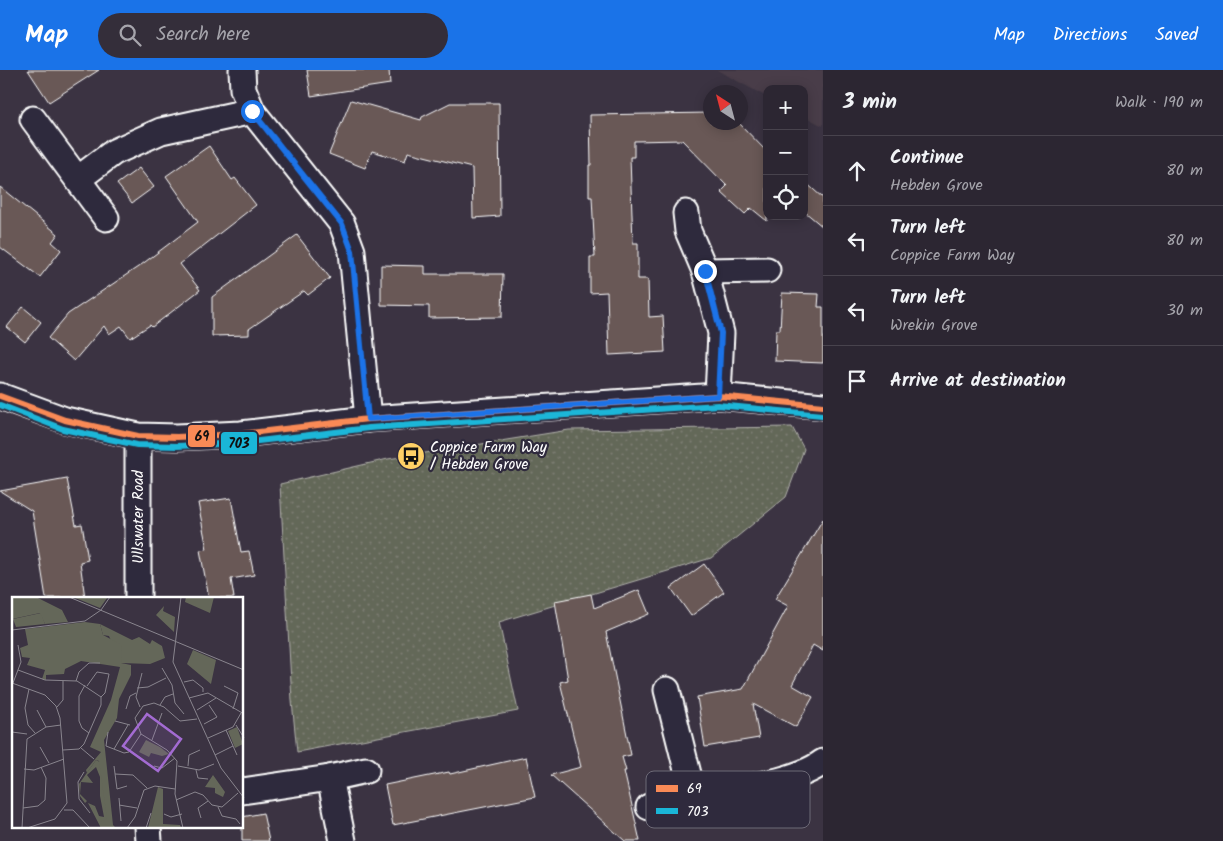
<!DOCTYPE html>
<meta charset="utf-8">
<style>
body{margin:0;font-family:Kalam,sans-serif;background:#342e3a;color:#f1f3f6}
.controls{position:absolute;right:15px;top:15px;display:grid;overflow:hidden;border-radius:10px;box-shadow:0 2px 12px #0003}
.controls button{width:45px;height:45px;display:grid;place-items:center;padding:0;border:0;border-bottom:1px solid #48434d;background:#2c2632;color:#f1f3f6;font:25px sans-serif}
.compass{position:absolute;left:703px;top:15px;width:45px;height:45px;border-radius:50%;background:#2c2632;box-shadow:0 2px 12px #0003;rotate:324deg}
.stop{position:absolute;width:15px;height:15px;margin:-11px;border:4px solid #1a73e8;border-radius:50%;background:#fff}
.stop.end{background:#1a73e8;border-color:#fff;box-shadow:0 1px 5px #0008}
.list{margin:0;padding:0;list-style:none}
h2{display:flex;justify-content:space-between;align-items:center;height:65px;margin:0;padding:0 20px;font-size:21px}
h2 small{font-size:16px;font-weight:400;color:#a6a5ac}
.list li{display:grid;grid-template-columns:32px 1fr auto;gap:15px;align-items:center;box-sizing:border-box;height:70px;padding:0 20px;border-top:1px solid #48434d}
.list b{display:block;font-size:19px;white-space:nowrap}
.list p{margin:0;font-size:16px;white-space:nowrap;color:#a6a5ac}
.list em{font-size:16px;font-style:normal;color:#a6a5ac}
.icon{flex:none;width:28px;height:28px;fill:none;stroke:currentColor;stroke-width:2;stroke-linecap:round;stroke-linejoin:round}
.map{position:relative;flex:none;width:823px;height:771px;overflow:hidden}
header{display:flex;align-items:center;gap:30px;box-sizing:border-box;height:70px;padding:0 25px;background:#1a73e8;color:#fff}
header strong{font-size:24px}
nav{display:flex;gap:28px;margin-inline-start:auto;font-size:18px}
.search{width:350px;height:45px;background:#342e3a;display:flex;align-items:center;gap:12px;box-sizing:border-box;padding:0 18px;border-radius:28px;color:#a6a5ac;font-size:19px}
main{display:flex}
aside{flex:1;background:#2c2632}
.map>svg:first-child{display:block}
.built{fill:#493e48}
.park{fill:url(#park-dots);stroke:#b2b3ac}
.building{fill:#695857;stroke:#fff}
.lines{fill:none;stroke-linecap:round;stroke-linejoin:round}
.minor-casing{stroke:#fff;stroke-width:29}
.minor{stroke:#2f2a3d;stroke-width:25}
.bus-1-casing{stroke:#2f2a3d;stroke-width:10}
.bus-2-casing{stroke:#2f2a3d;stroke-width:10}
.bus-1{stroke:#f98a56;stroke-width:6}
.bus-2{stroke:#1ab6d8;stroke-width:6}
.route{stroke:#1a73e8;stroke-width:6}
.labels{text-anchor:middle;stroke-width:4.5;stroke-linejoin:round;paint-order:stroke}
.poi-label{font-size:15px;fill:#fff;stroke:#2f2a3d;text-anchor:start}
.street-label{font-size:15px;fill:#fff;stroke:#2f2a3d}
.inset-road{fill:none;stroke:#89858e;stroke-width:1}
.view{fill:#a36bd2;fill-opacity:0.15;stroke:#a36bd2;stroke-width:2.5}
.inset-edge{fill:none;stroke:#fff;stroke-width:2.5}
.key{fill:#2f2a3d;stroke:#6d6a77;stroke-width:1}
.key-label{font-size:14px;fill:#fff}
.line-badge{stroke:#2f2a3d;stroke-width:2}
.pale-badge-label{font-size:14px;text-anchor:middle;font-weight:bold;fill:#111}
</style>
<header>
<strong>Map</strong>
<div class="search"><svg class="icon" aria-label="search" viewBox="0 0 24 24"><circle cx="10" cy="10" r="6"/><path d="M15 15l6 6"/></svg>Search here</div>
<nav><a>Map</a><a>Directions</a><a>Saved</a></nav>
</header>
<main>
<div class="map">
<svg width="823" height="771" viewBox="0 0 823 771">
<defs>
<pattern id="park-dots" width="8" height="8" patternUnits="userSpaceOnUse" patternTransform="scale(1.25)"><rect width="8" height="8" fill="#646759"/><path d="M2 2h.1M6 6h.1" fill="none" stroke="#7b7e72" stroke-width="1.8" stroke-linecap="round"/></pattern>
</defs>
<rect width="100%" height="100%" fill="#3b3342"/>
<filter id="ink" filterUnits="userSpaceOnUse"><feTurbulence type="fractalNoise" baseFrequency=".02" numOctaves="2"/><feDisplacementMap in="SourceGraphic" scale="10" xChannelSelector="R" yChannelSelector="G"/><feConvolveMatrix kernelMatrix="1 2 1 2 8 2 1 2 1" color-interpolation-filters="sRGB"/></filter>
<g filter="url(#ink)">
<path class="built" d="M717 0H823V56L804 46V19H767V27Z"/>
<path class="park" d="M792 357 804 379 786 427 711 488 499 552 518 641 297 682 292 631 280 414 388 389 569 360Z"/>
<g class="building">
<path d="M28 0H99L49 32Z"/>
<path d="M307 0H389L390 14 311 26Z"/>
<path d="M351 30 421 50 422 47 450 33H499L500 146 473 148 472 98 408 82 405 91 372 81 365 98 329 84Z"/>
<path d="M710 43V52H738L767 82V151L751 138 745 144 721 122 727 116 682 70 634 71V87H630L631 117 633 173H638V209H648L649 247 663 246 665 282 609 285 607 222 590 223V187H595L592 127H589V95H591L590 45Z"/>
<path d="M209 76 232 110 235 108 256 135 180 194 200 220 152 257 150 255 130 268 121 256 109 264 104 256 74 291 48 268 68 244 141 195 198 152 166 106Z"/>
<path d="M139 98 154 117 132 133 117 114Z"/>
<path d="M804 111 823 128V157L804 141Z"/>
<path d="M0 117 58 164 52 172 61 180 40 207 0 177Z"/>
<path d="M297 165 330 208 308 225 304 221 249 259V265L212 266V227Z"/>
<path d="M381 195 425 196V204H503L502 247 429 248V236L381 235Z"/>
<path d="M782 223 819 224 818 237H823V293L775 291 776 260H780Z"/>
<path d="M23 237 41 252 25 272 7 257Z"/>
<path d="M67 409 76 455 82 454 88 490 80 492 85 528H46L32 441 0 421Z"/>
<path d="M231 428 241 482 249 481 254 505 231 509 234 528H209L200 480 207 479 198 433Z"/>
<path d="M823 449V581L813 575 792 615 813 627 796 657 753 634 759 668 705 677 697 627 743 619 788 536 775 529Z"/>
<path d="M704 494 724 522 691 546 671 518Z"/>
<path d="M639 520 649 544 606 562 631 685 622 687 626 701H624L640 771H625L551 705 581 697 560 612 568 610 555 531 591 524 594 538Z"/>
<path d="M526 687 535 727 393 755 385 715 449 702 450 704Z"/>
<path d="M263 743 269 771H242V747Z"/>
</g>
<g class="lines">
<g class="minor-casing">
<g id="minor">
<path d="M242 0 243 19 252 41 342 154 352 181 368 349"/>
<path d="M33 49 106 148"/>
<path d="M78 109 114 82 161 61 252 41"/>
<path d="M686 143 688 161 705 201 721 263 718 326"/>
<path d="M705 201 767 200"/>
<path d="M0 326 65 350 138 366 177 367 241 364 368 349 718 326 823 336"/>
<path d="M138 528V366"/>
<path d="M330 708 343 771"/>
<path d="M242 721 330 708 366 700"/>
<path d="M694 728C729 720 796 713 823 692"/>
<path d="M649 737 694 728 667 620"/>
<path d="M148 757 149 771"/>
</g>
</g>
<use href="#minor" class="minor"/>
<g class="bus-1-casing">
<path id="bus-1" d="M0 326 65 350 138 366 177 367 241 364 368 349 718 326 823 336"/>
</g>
<g class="bus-2-casing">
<path id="bus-2" d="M0 335 63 359 137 375 177 376 242 373 369 358 718 335 822 345"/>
</g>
<use href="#bus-1" class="bus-1"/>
<use href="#bus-2" class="bus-2"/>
</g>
</g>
<g class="lines" filter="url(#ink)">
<path class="route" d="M252 41 342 154 352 181 368 349 718 326 721 263 705 201"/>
</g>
<defs>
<g id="bus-disc" transform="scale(1.4375)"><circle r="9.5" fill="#ffd166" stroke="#2f2a3d"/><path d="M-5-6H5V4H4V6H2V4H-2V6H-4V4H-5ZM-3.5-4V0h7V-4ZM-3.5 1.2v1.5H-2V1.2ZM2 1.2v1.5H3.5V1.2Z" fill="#111"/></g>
</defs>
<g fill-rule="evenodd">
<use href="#bus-disc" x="411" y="386"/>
</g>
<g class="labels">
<g class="poi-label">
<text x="430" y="382">Coppice Farm Way<tspan x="430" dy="17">/ Hebden Grove</tspan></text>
</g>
<g class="street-label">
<text transform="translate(138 447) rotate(-90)" y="5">Ullswater Road</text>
</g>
</g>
<g transform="translate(12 527)">
<rect width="231" height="231" fill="#3b3342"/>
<path d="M61 0H94L95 1 88 11ZM29 16 33 27 4 30 1 22ZM88 27 120 43 127 40 138 47 140 43 150 49 153 61 138 67 109 66 97 39 91 38ZM225 130 231 147 223 151 216 134Z" fill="#646759"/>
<path d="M152 9 151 14 163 20 162 35 144 18ZM84 163 88 165 96 223 89 231 76 206 83 209 87 219 92 220 88 199V180L84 170 75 178 81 186 69 185 68 197 75 204 73 206 68 199 67 187Z" fill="#646759"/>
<path d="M174 0H202L198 16 173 5Z" fill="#646759"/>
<path d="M0 0H24L50 13 56 25 33 27 28 16 0 22ZM73 25 88 27 91 38 110 48 109 66 119 68V78L107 102 105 121 92 143 101 228 104 231H89L87 225 95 222 87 164 84 163 75 176 74 173 89 155 78 150 99 103 108 70 69 64 53 72 52 77 34 78V83L30 82 33 73 15 68 18 61 10 60 8 51 16 48 13 32ZM181 53 204 63 199 87 175 67ZM134 143 148 150 157 157 150 159 139 156 137 160 127 155ZM201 178 213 195 211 200 203 196V191L193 190ZM146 190 151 192V227L168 228 169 231H136Z" fill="#646759"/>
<path class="inset-road" d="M57 0 232 73M169 0 161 65 209 171 232 201M0 33 73 24 89 13 98 0M150 71 160 88 163 106 172 117M6 73 33 83 65 84 89 100V108L72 147 67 152 51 153M64 84 67 75 77 66H88M172 85 181 83 191 91V95M0 86 33 98 44 109 48 121 55 206 43 222 15 231M1 86 9 65 6 48M73 88 67 99V124L70 131 77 136M75 89 85 75 97 77 93 96 89 100M212 89 226 96 221 112M125 91 136 90 154 81M17 92 13 111 16 128 23 136M177 101 196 96 232 117M148 108 153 100 161 97M45 110 51 103V84M128 110 124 100 130 76M114 112 118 99 124 96M25 113 34 130M185 113 204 101M103 124 118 128M192 127 205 120 197 108M224 128 232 141M214 133 225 158M0 135 15 137M96 135 94 149 112 156 117 155 129 137M196 141 221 130 229 116M140 143 150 116M28 150 37 166M69 151 82 162M102 152 116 128M203 158 221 149M102 169 105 192 115 189M142 169 150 171 163 161M166 169 187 173 202 167M176 169 177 158 188 153M12 172 22 173 52 162M184 173 186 181 196 182M72 175 66 185 67 202 78 216M103 177 121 178 135 191M107 201 109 224M164 203 183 195 191 198 200 208 210 210 226 196M107 208 125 211M206 210 210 219 224 222 228 227M11 211 26 209 33 203 34 181 29 170M52 213H61L78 231M152 217 159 220 170 217M189 221 186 211 196 204M10 231 15 142 34 130 49 128M115 231 123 220 132 193 143 189 163 192M134 231 139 216M171 231 163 197 165 164 155 153 129 137 123 121 131 109 142 106 152 110 168 124 185 122"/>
<path class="view" d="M135 117 169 142 146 174 111 149Z"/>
<rect width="231" height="231" class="inset-edge"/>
</g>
<rect x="646" y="701" width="164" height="57" rx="8" class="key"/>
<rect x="656" y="715" width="22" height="7" fill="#f98a56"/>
<rect x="656" y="738" width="22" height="6" fill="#1ab6d8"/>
<g class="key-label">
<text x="687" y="723">69</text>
<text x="687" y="746">703</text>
</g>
<g class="line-badge">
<rect x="187" y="354" width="29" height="24" rx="5" fill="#f98a56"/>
<rect x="220" y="361" width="38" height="24" rx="5" fill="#1ab6d8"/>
</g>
<g class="pale-badge-label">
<text x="202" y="371">69</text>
<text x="239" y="378">703</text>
</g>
</svg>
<div class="controls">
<button>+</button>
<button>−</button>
<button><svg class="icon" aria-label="locate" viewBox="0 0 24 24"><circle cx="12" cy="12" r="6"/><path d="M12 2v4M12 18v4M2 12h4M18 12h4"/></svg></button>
</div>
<svg class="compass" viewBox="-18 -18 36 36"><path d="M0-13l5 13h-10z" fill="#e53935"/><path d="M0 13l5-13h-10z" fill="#a6a5ac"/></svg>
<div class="stop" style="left:252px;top:41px"></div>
<div class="stop end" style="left:705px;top:201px"></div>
</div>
<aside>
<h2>3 min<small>Walk · 190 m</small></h2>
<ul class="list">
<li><svg class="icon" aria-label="ahead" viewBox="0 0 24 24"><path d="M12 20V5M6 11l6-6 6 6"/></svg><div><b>Continue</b><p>Hebden Grove</p></div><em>80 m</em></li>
<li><svg class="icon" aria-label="left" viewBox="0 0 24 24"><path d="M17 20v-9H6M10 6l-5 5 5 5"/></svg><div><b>Turn left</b><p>Coppice Farm Way</p></div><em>80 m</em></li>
<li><svg class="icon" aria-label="left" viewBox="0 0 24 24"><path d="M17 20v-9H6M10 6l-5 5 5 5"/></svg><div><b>Turn left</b><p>Wrekin Grove</p></div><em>30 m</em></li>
<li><svg class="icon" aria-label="arrive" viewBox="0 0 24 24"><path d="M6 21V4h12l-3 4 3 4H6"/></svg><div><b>Arrive at destination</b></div></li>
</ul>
</aside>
</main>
